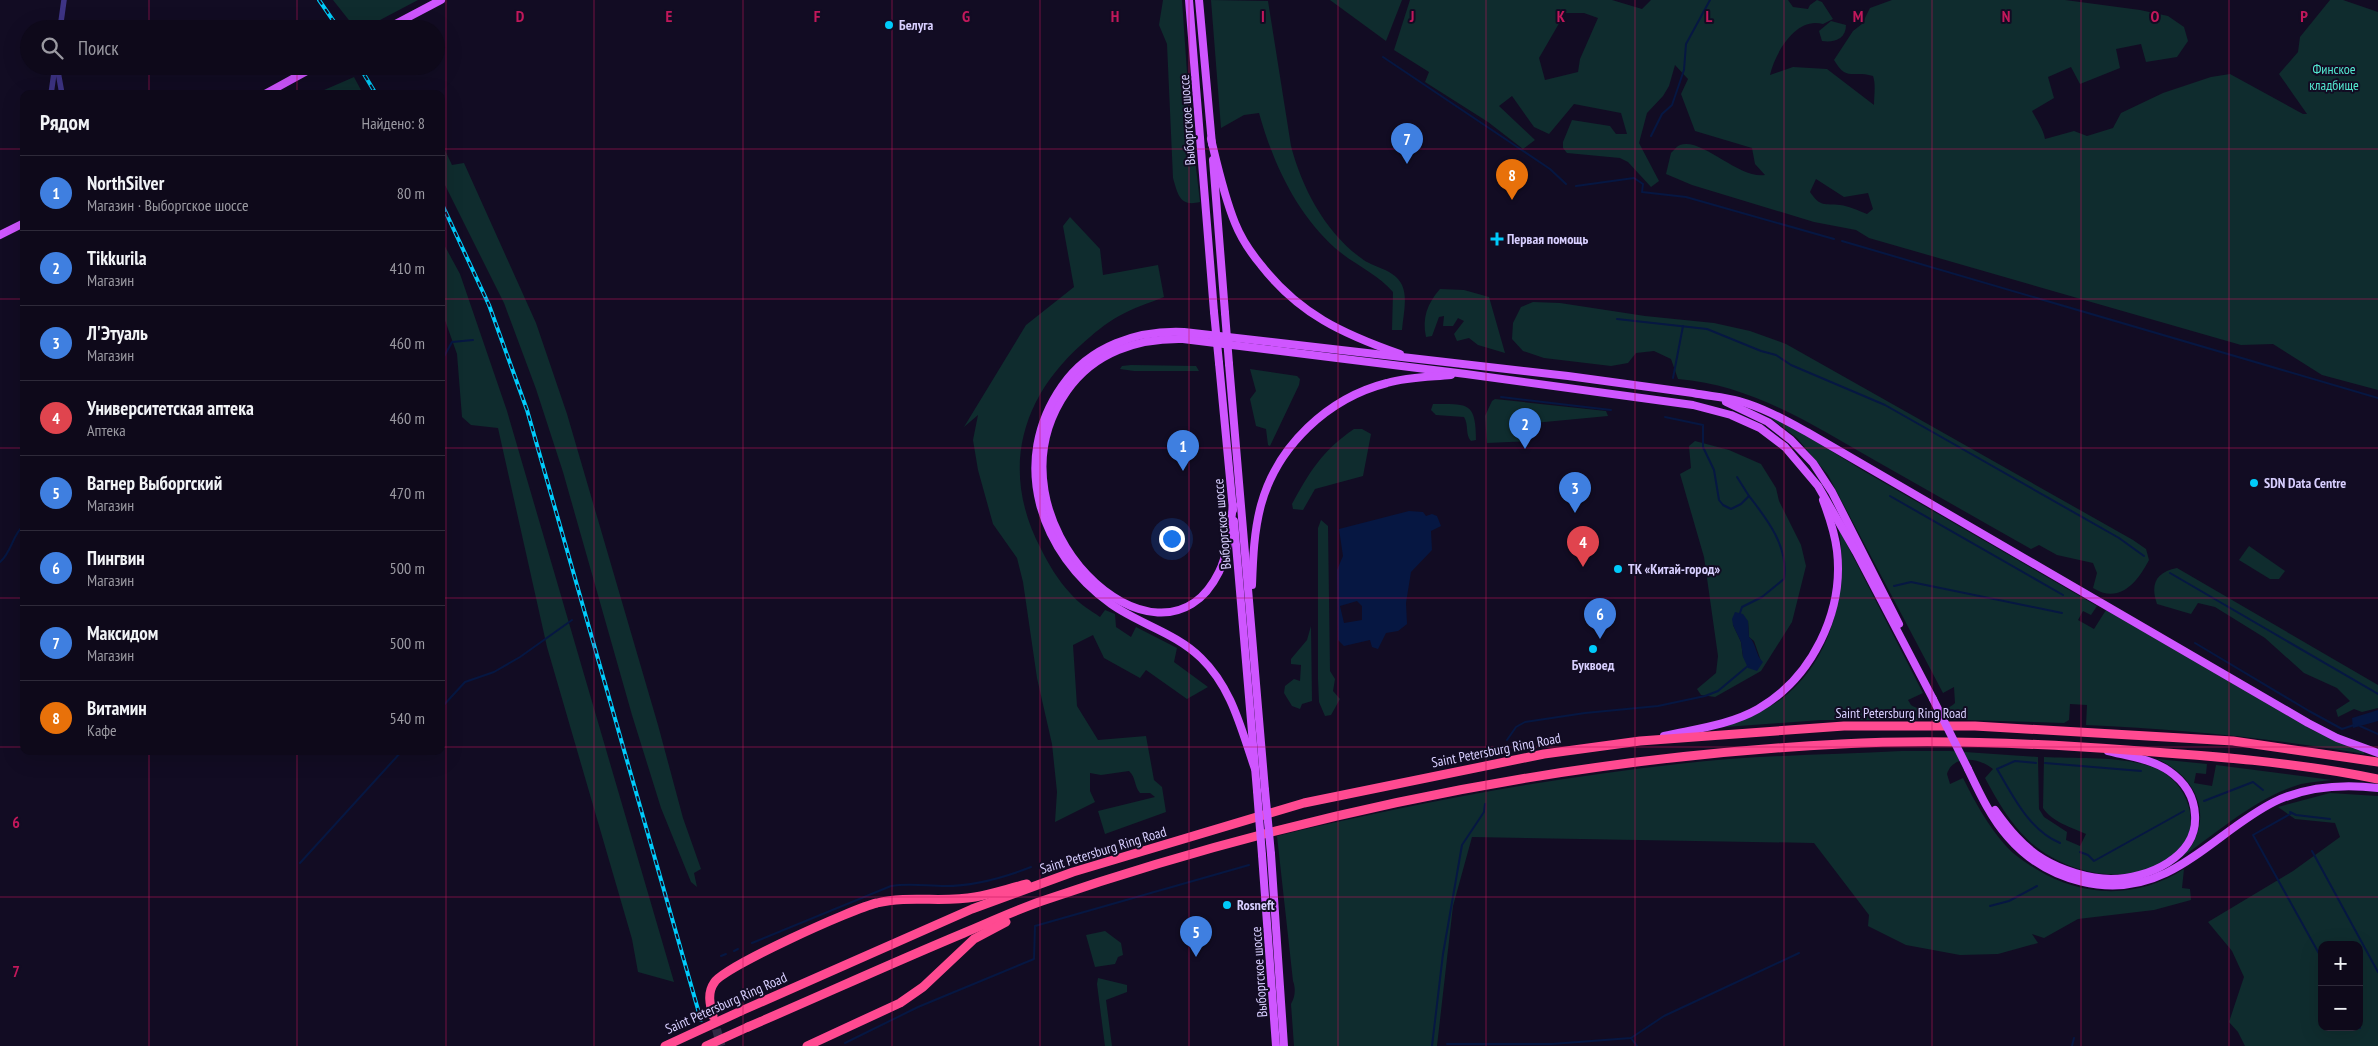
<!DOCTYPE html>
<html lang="ru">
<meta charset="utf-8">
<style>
body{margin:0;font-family:"PT Sans Narrow",sans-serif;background:#171223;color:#f1f3f6}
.controls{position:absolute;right:15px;bottom:15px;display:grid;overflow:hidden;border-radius:10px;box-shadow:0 5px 20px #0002}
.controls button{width:45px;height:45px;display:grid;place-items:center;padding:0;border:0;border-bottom:1px solid #2e2a39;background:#0e091a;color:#f1f3f6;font:25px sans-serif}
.you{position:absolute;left:1171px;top:538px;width:18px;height:18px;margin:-12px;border:4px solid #fff;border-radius:50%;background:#1a73e8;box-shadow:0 0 0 8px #1a73e833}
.badge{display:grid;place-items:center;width:32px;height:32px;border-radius:50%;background:#00cbfa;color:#fff;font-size:16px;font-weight:700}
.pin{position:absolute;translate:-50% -41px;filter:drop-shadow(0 1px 2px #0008)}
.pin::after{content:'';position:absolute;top:26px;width:18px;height:15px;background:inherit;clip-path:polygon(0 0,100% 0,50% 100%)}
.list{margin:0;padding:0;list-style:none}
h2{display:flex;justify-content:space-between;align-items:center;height:65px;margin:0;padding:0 20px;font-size:21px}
h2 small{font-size:16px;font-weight:400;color:#9b9aa2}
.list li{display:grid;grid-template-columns:32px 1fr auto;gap:15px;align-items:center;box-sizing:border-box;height:75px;padding:0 20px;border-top:1px solid #2e2a39}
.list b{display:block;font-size:19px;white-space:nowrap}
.list p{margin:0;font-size:16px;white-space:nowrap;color:#9b9aa2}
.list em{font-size:16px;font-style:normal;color:#9b9aa2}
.icon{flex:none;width:28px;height:28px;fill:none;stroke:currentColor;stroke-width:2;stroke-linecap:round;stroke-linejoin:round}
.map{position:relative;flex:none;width:2378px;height:1046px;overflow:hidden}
.search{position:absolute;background:#0e091a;box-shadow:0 5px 20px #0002;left:20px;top:20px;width:425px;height:55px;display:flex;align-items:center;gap:12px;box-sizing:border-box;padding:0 18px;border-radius:28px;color:#9b9aa2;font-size:19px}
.panel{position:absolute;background:#0e091a;box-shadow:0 5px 20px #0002;left:20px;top:90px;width:425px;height:665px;border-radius:10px}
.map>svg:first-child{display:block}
.green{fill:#0f2c2e;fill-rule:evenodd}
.water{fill:#061742;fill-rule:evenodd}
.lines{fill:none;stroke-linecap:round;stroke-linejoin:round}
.stream{stroke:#061742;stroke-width:2}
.highway-tunnel{stroke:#302944;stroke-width:9;stroke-dasharray:9 4.5;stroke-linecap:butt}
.minor{stroke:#3e3485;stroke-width:5.5}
.major{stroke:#cf56ff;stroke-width:8}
.highway{stroke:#ff4a91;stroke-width:9}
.rail-casing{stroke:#00cbfa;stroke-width:4}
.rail{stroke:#120c23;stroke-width:2;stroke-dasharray:5.5;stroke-linecap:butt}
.major-bridge{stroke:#cf56ff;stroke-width:8}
.highway-bridge{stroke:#ff4a91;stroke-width:9}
.grid{fill:none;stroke:#c2185b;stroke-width:1;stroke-opacity:0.55}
.poi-dot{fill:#00cbfa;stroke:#120c23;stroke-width:2}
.labels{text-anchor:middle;stroke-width:4;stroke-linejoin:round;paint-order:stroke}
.poi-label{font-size:14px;font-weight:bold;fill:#d8cfff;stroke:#120c23;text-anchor:start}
.park-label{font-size:14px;fill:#53e7cf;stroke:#120c23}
.street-label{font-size:14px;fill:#d8cfff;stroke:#120c23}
.grid-label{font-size:16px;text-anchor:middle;font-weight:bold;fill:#c2185b;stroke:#120c23;stroke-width:4;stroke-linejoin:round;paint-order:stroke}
</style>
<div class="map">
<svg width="2378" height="1046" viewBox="0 0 2378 1046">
<rect width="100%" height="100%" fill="#120c23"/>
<g class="green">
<path d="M333 0H418L363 29H356Z"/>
<path d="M1163 0H1182L1190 116 1200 202C1180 207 1178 195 1173 178L1167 44 1159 25Z"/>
<path d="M1211 0 1268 1 1291 146C1302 188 1325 232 1361 258 1373 268 1395 269 1402 285 1408 298 1403 316 1402 330H1392L1393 292C1378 274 1353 264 1335 248 1296 213 1273 163 1259 113L1244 115 1221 128Z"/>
<path d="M1330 0H1402L1386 41Z"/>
<path d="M1410 0H1612L1642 9 1651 0H1788L1793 7 1808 9 1810 5 1817 0 1822 2 1833 19 1823 24C1796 16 1775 53 1770 75L1793 67 1827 69 1874 105C1874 96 1876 84 1873 76 1852 70 1847 82 1834 60L1853 31 1862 24 1870 8 1892 0H2065L2140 10 2168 16 2184 27 2188 41 2177 57 2146 62 2141 44 2116 49 2120 68 2080 84 2071 67 2048 77 2054 98 2032 111C2037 121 2043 128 2045 139L2074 131 2087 136 2113 128 2121 113 2163 93 2211 77 2230 74 2303 114H2307L2279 74 2298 52 2300 37 2330 0H2343L2378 12V390L2322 375 2273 344 2241 345 1869 238 1856 230 1814 222 1692 185 1666 174 1671 153C1674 150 1677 146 1680 145 1702 137 1738 179 1765 175L1755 164 1752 148 1695 131 1681 94 1688 79 1675 65 1669 86 1663 96 1647 113 1639 143 1659 181 1651 187 1628 162 1620 158 1567 153 1563 148V142L1572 120 1610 126 1616 134H1627L1621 113 1574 104 1549 134 1534 127 1512 96 1499 106 1535 140 1523 149 1488 122 1425 82 1429 72 1394 50ZM1565 13H1584L1598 18 1580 59 1578 72 1545 80 1539 58ZM1816 179 1844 197 1868 193 1873 209 1867 214C1859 211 1849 206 1840 205 1824 203 1821 208 1810 192Z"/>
<path d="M1831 21 1846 25C1846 39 1834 43 1822 41L1819 31Z"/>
<path d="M354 77 363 94H315Z"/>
<path d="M441 142 452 165 464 163 536 323 567 414 658 725 683 818 701 869 694 873 697 887 691 882 661 808 632 715 563 472 536 389 504 303 441 177Z"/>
<path d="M1070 217 1100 249 1103 275 1158 265 1164 297C1149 303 1133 308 1119 316 1106 323 1093 334 1082 344 1019 400 1001 473 1041 549 1049 565 1058 580 1070 593 1078 603 1090 610 1100 617L1105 610 1115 614 1116 627 1131 637 1136 627 1177 648 1174 662 1208 687 1187 699 1146 670 1140 678 1104 658 1093 635 1073 645 1077 706 1098 740 1146 736 1154 780 1162 787 1166 812 1105 834 1098 811 1155 797 1150 793H1140C1134 786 1136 777 1129 771L1101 775 1090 773V791L1095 802 1055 822 1057 792 1052 744 1037 678 1023 582 1017 558 993 524 978 470 973 440 978 415 964 427 1026 325 1074 287 1063 226Z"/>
<path d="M441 239 460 274 507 411 674 982 638 972 632 939 547 647 498 428 471 425 462 417 457 354 441 309Z"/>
<path d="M1440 289 1464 290 1489 297 1505 353 1478 345 1469 338 1457 341 1454 334 1464 321 1458 318 1453 326H1443L1444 316 1439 317 1432 336 1426 337C1422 318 1427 304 1440 289Z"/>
<path d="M1533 302 1560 303 1645 316 1714 323 1750 331 1786 344 2133 540 2146 549 2149 560C2138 581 2120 605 2093 588L2097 573 2093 563 2057 555 2039 545 2031 549C1979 520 1928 490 1876 461 1813 425 1752 385 1678 379L1671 359 1654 351 1636 353 1628 363 1611 366 1544 358 1523 351 1512 339 1513 323 1521 307Z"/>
<path d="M1131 365 1196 366 1199 371H1134L1120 369 1122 366Z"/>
<path d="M1250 369 1297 376 1300 379 1299 385 1270 446 1268 445 1266 429 1256 426 1250 399 1256 391Z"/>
<path d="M1495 399 1606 411 1608 416 1534 423 1529 427 1530 441 1487 443 1485 416 1492 401Z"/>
<path d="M1433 404C1467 404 1476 401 1476 440L1471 441C1465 435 1469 425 1464 417L1436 415 1431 410Z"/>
<path d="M1763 412 1794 428 1862 470 2097 606 2091 615 2083 611 2078 620 2094 629 2106 610 2314 731 2364 751V754C2271 738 2180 729 2086 725L2087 705 2070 704 2069 720 2064 723 1966 720H1821L1725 727C1744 718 1763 712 1780 700 1833 661 1848 590 1839 529L1923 693 1908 700 1911 705C1921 712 1946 713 1955 703L1954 687 1943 693 1828 475 1797 438Z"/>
<path d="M1354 429H1362L1371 434 1363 476 1315 489 1303 510 1293 509 1292 504C1310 471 1322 451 1354 429Z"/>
<path d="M1695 441 1729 450 1761 464 1776 488 1779 501 1801 545 1806 566 1792 622 1761 671 1715 697 1701 695 1697 689 1716 673 1718 656 1704 557 1680 474 1691 468 1689 446ZM1748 621 1749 637 1754 641 1761 661 1743 657 1741 642 1733 625Z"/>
<path d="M1321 520 1328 526 1330 671 1335 679 1333 691 1340 699 1331 715 1325 716 1319 702 1318 679V528Z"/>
<path d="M2249 546 2285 571 2279 579H2270L2239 560Z"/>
<path d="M2177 568 2378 685V708L2362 712 2354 709 2338 717 2336 710 2350 701 2337 688 2304 673 2265 638 2215 607 2198 603 2191 614 2157 604C2150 584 2156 572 2177 568Z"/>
<path d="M1311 626 1312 701 1302 704 1300 709 1292 706 1284 693 1285 686 1294 679 1300 681 1301 665 1291 664V659L1307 640Z"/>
<path d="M1901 751H1950L2038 757 2039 809 2044 817 2067 832 2066 840 2080 846 2086 834C2071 827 2052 822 2043 808L2044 757C2079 759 2134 755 2163 772 2193 791 2203 835 2171 858 2127 888 2064 874 2028 840 2009 822 1997 800 1985 778L1993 769C1980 758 1953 754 1947 774L1950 784 1963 778C1975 802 1988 826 2006 846 2014 855 2026 863 2036 869 2084 898 2137 899 2184 869L2182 888 2190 889 2191 900 2154 910 2078 919 2044 938 2032 934 2038 943 1998 954 1960 955 1906 945 1868 926 1869 915 1814 843 1472 837 1453 906 1437 1046H1294L1291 1004C1295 997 1296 989 1293 981L1277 836C1409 804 1543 779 1678 764 1752 755 1827 755 1901 751Z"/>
<path d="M2157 759 2207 764 2206 774 2196 773 2194 783 2212 786 2216 765 2332 780C2322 781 2311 782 2301 784 2256 797 2217 833 2179 859 2183 855 2189 850 2192 845 2213 808 2191 774 2157 759Z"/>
<path d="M2330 793 2378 796V1046H2245L2238 1032 2229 1022 2244 977 2232 951 2208 922 2293 871 2340 837 2335 823 2295 819 2278 807ZM2322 945H2359V1027H2322Z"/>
<path d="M1105 931 1121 943 1123 955 1118 957 1115 964 1095 967 1086 935Z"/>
<path d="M1098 978 1127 985V992L1106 1000 1112 1046H1105L1097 984Z"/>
</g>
<g class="water">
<path d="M1409 511 1423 512 1426 516 1432 514 1437 516 1441 526 1431 531 1432 550 1411 572 1406 603 1407 624 1398 631 1386 633 1378 649 1372 647 1370 640 1344 646 1338 640 1337 570 1343 556 1339 529ZM1357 601 1362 606V620L1344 623 1340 606Z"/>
<path d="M1735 612 1743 614 1748 621 1749 637C1757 644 1755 655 1763 662L1757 671 1748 668 1743 657 1741 642 1733 625 1732 619Z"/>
<path d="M2378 710V721L2353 728 2352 718Z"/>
</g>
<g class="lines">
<g class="stream">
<path d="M1383 57 1550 169 1566 184"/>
<path d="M1651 136 1662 114 1672 105 1684 70 1686 44 1710 0"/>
<path d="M1576 186 1634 178 1643 184 1642 192 1686 197 1834 239"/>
<path d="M1842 241 2378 398"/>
<path d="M1617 319 1707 329 1761 351 1776 355 1791 365 1885 405 2119 538 2144 556"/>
<path d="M441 362 452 342 473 340"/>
<path d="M1673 378 1683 326"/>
<path d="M1501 397 1611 410"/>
<path d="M1665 417 1703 425V447L1714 470 1719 500 1723 505 1731 509 1741 504 1749 496C1767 519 1789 547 1784 579L1762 597 1742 607 1740 613"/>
<path d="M1737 477 1749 496"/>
<path d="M1890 496 2063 595"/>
<path d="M0 562C12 552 12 535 24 525"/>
<path d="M2170 573 2378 694"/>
<path d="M1894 586 1911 582 2062 613"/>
<path d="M2195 643 2309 711 2342 729 2354 725"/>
<path d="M441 708 465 682 494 672 520 657 572 620"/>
<path d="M2360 726 2378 734"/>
<path d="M1507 740 1516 727 1525 722 1585 713 1658 706 1705 696 1718 691 1749 665"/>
<path d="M2036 763 2015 761 1997 769C2013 796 2029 830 2060 843"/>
<path d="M2045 763 2141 771"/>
<path d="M2204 801 2253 782 2263 790"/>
<path d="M2290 812 2296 815 2330 819"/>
<path d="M2292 813 2253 835 2322 959"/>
<path d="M2312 851 2378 972"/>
<path d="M2080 852 2088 855 2094 861 2184 811"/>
<path d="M300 863 402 751"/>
<path d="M1990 906 2009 901 2037 886"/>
<path d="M752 943 891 886C909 883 927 886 945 886 975 886 1003 878 1031 867"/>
<path d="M734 951 738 949"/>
<path d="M721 956 726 954"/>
<path d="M2359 1026 2360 1028"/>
<path d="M1631 1038 1637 1046"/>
<path d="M845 1043 918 1007 1034 959 1035 926 1249 865"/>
<path d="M1447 1044H1552L1631 1038 1664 1016 1799 953"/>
<path d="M1432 1046 1443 954 1462 845 1484 812 1485 804"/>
<path d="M2072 1046 2074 1038"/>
</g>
<path class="highway-tunnel" d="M713 1016 721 1046"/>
<g class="minor">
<path d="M60 29 64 0"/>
<path d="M57 66 62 94"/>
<path d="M51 94 55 66"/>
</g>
<g class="major">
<path d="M1189 0 1214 312"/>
<path d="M1199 0 1212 144"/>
<path d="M386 29 441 0"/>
<path d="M265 94 316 66"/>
<path d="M1211 139C1218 168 1224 196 1235 223 1241 238 1251 253 1261 265 1299 314 1343 334 1400 354"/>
<path d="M1213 160 1225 313"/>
<path d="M0 235 24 223"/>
<path d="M1219 363 1233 510"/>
<path d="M1229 364 1265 790"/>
<path d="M1726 402 1768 422 1791 440 1813 463 1832 492 1899 624"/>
<path d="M1233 505C1230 528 1229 551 1219 572 1160 692 977 520 1067 391 1094 352 1138 338 1183 339L1466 374 1693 405 1731 415 1760 428 1785 447 1818 486 1856 552 1933 699"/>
<path d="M1234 521 1257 791"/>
<path d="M1252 585C1253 558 1254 531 1261 505 1277 446 1328 398 1387 383 1408 377 1430 377 1451 375"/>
<path d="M1664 736C1695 729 1730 725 1758 709 1812 678 1844 612 1837 551 1835 533 1829 516 1823 500"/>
<path d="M1255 769C1241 729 1232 688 1201 658 1176 633 1139 624 1111 604 1040 553 1009 462 1062 386 1090 346 1137 330 1184 332L1568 376 1693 393C1708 396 1725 397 1739 401 1764 408 1785 420 1807 432L2308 723 2337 738 2378 753"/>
<path d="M1968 769C1979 792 1991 818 2008 837 2047 882 2112 899 2166 873 2205 854 2236 821 2274 802 2307 786 2343 784 2378 788"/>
<path d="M1995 810C2008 828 2023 847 2043 859 2061 870 2089 879 2111 879 2147 879 2198 857 2195 815 2194 796 2185 782 2169 771 2152 759 2128 756 2108 751"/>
<path d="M1271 854 1284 1046"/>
<path d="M1262 855 1276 1046"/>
</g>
<g class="highway">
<path d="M741 1011 972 909 1073 872 1304 803 1544 754 1640 741 1844 726H1975L2233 741 2378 762"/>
<path d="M713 1016C710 1005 707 993 714 983 723 967 854 908 877 903 909 895 943 903 975 897 992 894 1010 888 1027 884"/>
<path d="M748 1027C820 996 892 963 964 933 990 922 1016 910 1042 901 1302 812 1567 758 1841 744 1936 739 2032 743 2127 750 2211 756 2295 762 2378 779"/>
<path d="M807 1046 900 1003 923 987 974 939 1006 922"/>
</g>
<g class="rail-casing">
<g id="rail">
<path d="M319 0 339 29"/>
<path d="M359 66 376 94"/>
<path d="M441 202 489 305 527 410 701 1020"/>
</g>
</g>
<use href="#rail" class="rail"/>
<g class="major-bridge">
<path d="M1214 312 1219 363"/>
<path d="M1225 313 1229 364"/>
<path d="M1933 699 1968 769"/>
<path d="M1265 790 1271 854"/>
<path d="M1257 791 1262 855"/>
</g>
<g class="highway-bridge">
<path d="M665 1046 741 1011"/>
<path d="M706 1046 748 1027"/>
</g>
</g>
<path class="grid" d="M149 0V29M297 0V29M446 0V1046M594 0V1046M743 0V1046M892 0V1046M1040 0V1046M1189 0V1046M1338 0V1046M1486 0V1046M1635 0V1046M1784 0V1046M1932 0V1046M2081 0V1046M2229 0V1046M149 66V94M297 66V94M0 149H24M441 149H2378M0 299H24M441 299H2378M0 448H24M441 448H2378M0 598H24M441 598H2378M0 747H24M441 747H2378M149 751V1046M297 751V1046M0 897H2378"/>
<g class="poi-dot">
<circle cx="889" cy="25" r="5"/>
<path d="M1494.5 231.5h5v5h5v5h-5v5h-5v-5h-5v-5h5z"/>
<circle cx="2254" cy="483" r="5"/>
<circle cx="1618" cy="569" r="5"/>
<circle cx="1593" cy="649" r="5"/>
<circle cx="1227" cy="905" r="5"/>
</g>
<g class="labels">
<g class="poi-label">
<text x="899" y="30">Белуга</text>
<text x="1507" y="244">Первая помощь</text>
<text x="2264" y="488">SDN Data Centre</text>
<text x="1628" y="574">ТК «Китай-город»</text>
<text x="1593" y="670" text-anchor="middle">Буквоед</text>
<text x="1237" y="910">Rosneft</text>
</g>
<g class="park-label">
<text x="2334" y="74">Финское<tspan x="2334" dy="16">кладбище</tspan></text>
</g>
<g class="street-label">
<text transform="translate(1187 120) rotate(-94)" y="5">Выборгское шоссе</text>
<text transform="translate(1222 524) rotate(-95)" y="5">Выборгское шоссе</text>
<text x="1901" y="718">Saint Petersburg Ring Road</text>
<text transform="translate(1496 750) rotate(-11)" y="5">Saint Petersburg Ring Road</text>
<text transform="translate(1103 850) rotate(-17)" y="5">Saint Petersburg Ring Road</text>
<text transform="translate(1259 972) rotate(-94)" y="5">Выборгское шоссе</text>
<text transform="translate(726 1003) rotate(-24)" y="5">Saint Petersburg Ring Road</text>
</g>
</g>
<g class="grid-label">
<text x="520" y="22">D</text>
<text x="669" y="22">E</text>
<text x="817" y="22">F</text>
<text x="966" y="22">G</text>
<text x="1115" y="22">H</text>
<text x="1263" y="22">I</text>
<text x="1412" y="22">J</text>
<text x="1561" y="22">K</text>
<text x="1709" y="22">L</text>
<text x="1858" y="22">M</text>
<text x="2006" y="22">N</text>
<text x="2155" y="22">O</text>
<text x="2304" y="22">P</text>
<text x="16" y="828">6</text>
<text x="16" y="977">7</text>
</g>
</svg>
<div class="controls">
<button>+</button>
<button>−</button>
</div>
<div class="you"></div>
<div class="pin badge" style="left:1183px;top:471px;background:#3f7fe0">1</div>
<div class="pin badge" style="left:1525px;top:449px;background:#3f7fe0">2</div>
<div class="pin badge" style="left:1575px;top:513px;background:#3f7fe0">3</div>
<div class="pin badge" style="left:1583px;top:567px;background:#e0444e">4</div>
<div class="pin badge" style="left:1196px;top:957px;background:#3f7fe0">5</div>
<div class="pin badge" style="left:1600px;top:639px;background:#3f7fe0">6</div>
<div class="pin badge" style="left:1407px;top:164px;background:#3f7fe0">7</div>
<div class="pin badge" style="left:1512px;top:200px;background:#e8710a">8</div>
<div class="search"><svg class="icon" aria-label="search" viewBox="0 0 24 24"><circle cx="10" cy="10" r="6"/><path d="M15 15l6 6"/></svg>Поиск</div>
<section class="panel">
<h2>Рядом<small>Найдено: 8</small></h2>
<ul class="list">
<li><span class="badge" style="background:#3f7fe0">1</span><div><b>NorthSilver</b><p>Магазин · Выборгское шоссе</p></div><em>80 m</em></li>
<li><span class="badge" style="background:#3f7fe0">2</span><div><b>Tikkurila</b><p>Магазин</p></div><em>410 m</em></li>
<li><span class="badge" style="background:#3f7fe0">3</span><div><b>Л'Этуаль</b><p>Магазин</p></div><em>460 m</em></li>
<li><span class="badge" style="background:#e0444e">4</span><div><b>Университетская аптека</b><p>Аптека</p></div><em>460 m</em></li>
<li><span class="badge" style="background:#3f7fe0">5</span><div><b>Вагнер Выборгский</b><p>Магазин</p></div><em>470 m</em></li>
<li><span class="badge" style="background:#3f7fe0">6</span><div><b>Пингвин</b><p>Магазин</p></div><em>500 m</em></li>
<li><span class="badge" style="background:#3f7fe0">7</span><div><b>Максидом</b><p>Магазин</p></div><em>500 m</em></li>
<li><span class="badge" style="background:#e8710a">8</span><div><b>Витамин</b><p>Кафе</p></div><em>540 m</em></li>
</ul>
</section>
</div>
